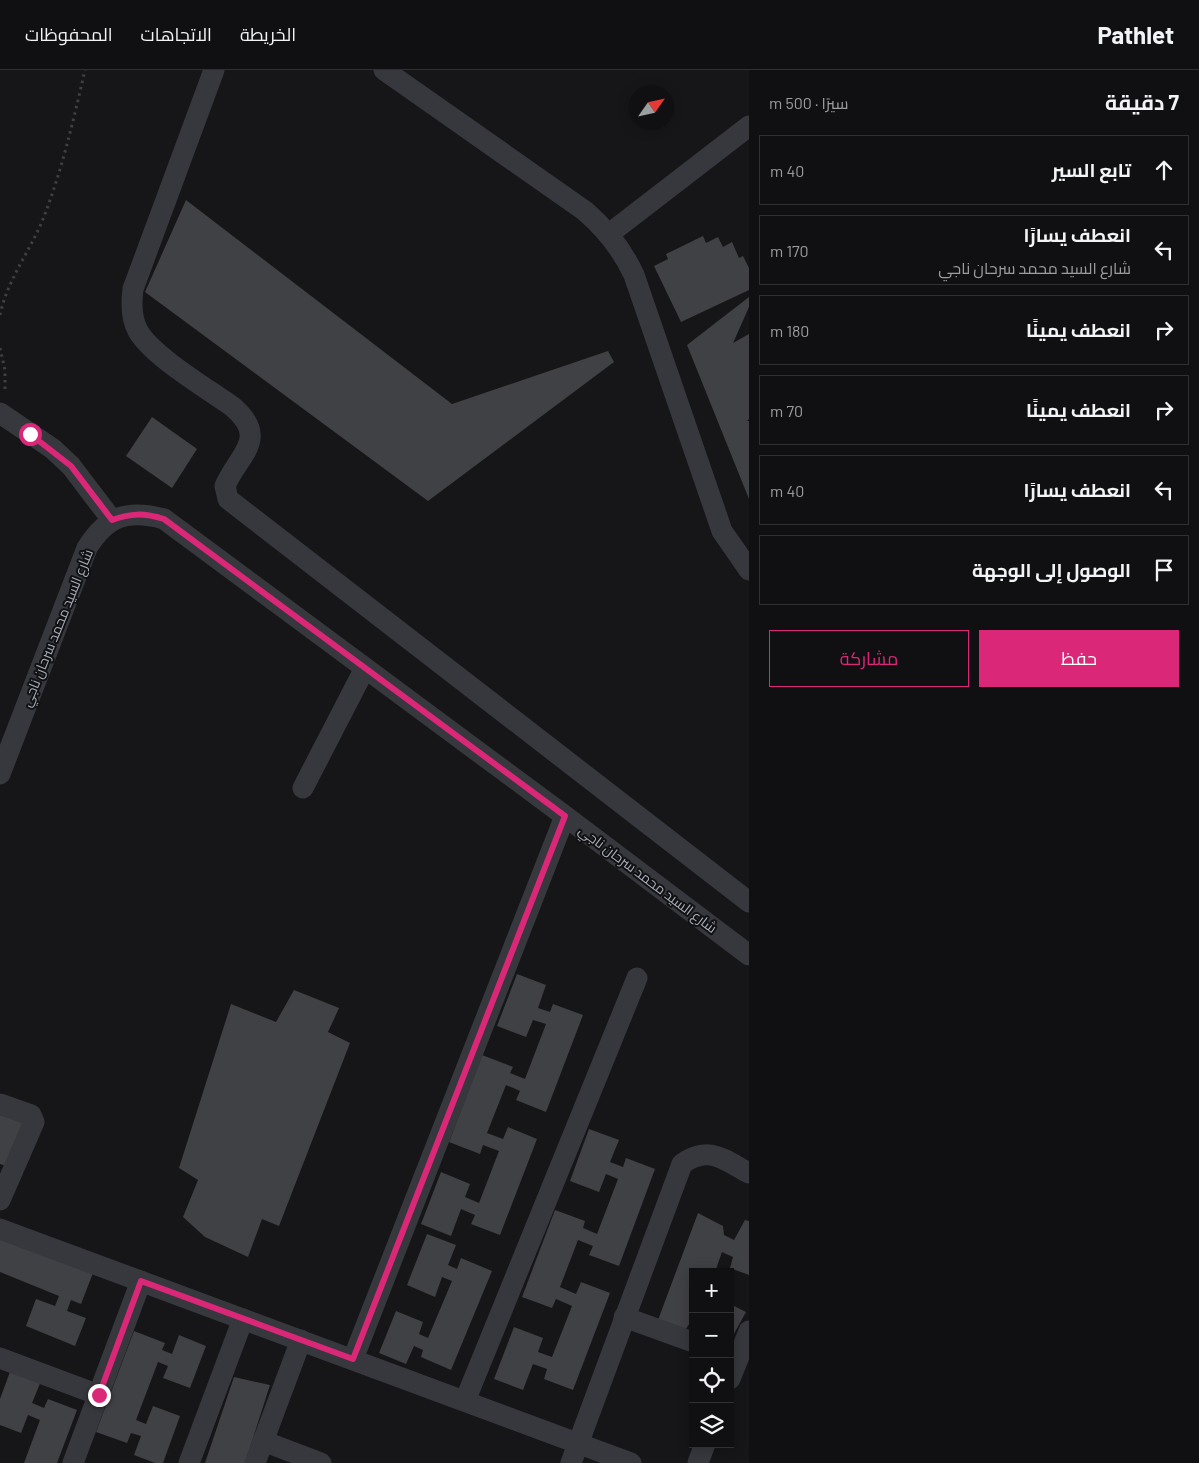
<!DOCTYPE html>
<html lang="ar">
<meta charset="utf-8">
<style>
body{margin:0;font-family:Barlow,Cairo,sans-serif;background:#19191b;color:#f1f3f6;direction:rtl}
.controls{position:absolute;right:15px;bottom:15px;display:grid;overflow:hidden;border-radius:0px;box-shadow:0 2px 12px #0003}
.controls button{width:45px;height:45px;display:grid;place-items:center;padding:0;border:0;border-bottom:1px solid #303032;background:#101012;color:#f1f3f6;font:25px sans-serif}
.compass{position:absolute;left:629px;top:15px;width:45px;height:45px;border-radius:50%;background:#101012;box-shadow:0 2px 12px #0003;rotate:56deg}
.stop{position:absolute;width:15px;height:15px;margin:-11px;border:4px solid #db2777;border-radius:50%;background:#fff}
.stop.end{background:#db2777;border-color:#fff;box-shadow:0 1px 5px #0008}
.list{margin:0;padding:0;list-style:none}
h2{display:flex;justify-content:space-between;align-items:center;height:65px;margin:0;padding:0 20px;font-size:21px}
h2 small{font-size:16px;font-weight:400;color:#9c9d9f}
.list li{display:grid;grid-template-columns:32px 1fr auto;gap:15px;align-items:center;box-sizing:border-box;height:70px;margin:0 10px 10px;padding:0 10px;border:1px solid #303032;border-radius:0px}
.list b{display:block;font-size:19px;white-space:nowrap}
.list p{margin:0;font-size:16px;white-space:nowrap;color:#9c9d9f}
.list em{font-size:16px;font-style:normal;color:#9c9d9f}
.actions{display:flex;gap:10px;padding:15px 20px}
.actions a{flex:1;padding:11px 0;border:1px solid #db2777;border-radius:0px;text-align:center;font-size:18px;color:#db2777}
.actions .main{background:#db2777;color:#fff}
.icon{flex:none;width:28px;height:28px;fill:none;stroke:currentColor;stroke-width:2;stroke-linecap:round;stroke-linejoin:round}
.map{position:relative;flex:none;width:749px;height:1393px;overflow:hidden;direction:ltr}
header{display:flex;align-items:center;gap:30px;box-sizing:border-box;height:70px;padding:0 25px;background:#101012;border-bottom:1px solid #303032}
header strong{font-size:24px}
nav{display:flex;gap:28px;margin-inline-start:auto;font-size:18px}
main{display:flex}
aside{flex:1;background:#101012}
.map>svg:first-child{display:block}
.building{fill:#404145}
.lines{fill:none;stroke-linecap:round;stroke-linejoin:round}
.path{stroke:#3d3f44;stroke-width:3;stroke-dasharray:2.5 4;stroke-linecap:butt}
.minor{stroke:#37383d;stroke-width:21}
.route{stroke:#db2777;stroke-width:6}
.labels{text-anchor:middle;stroke-width:4;stroke-linejoin:round;paint-order:stroke}
.street-label{font-size:14px;fill:#a8adb8;stroke:#111113}
</style>
<header>
<strong>Pathlet</strong>
<nav><a>الخريطة</a><a>الاتجاهات</a><a>المحفوظات</a></nav>
</header>
<main>
<aside>
<h2>7 دقيقة<small>سيرًا · 500 m</small></h2>
<ul class="list">
<li><svg class="icon" aria-label="ahead" viewBox="0 0 24 24"><path d="M12 20V5M6 11l6-6 6 6"/></svg><div><b>تابع السير</b></div><em>40 m</em></li>
<li><svg class="icon" aria-label="left" viewBox="0 0 24 24"><path d="M17 20v-9H6M10 6l-5 5 5 5"/></svg><div><b>انعطف يسارًا</b><p>شارع السيد محمد سرحان ناجي</p></div><em>170 m</em></li>
<li><svg class="icon" aria-label="right" viewBox="0 0 24 24"><path d="M7 20v-9h11M14 6l5 5-5 5"/></svg><div><b>انعطف يمينًا</b></div><em>180 m</em></li>
<li><svg class="icon" aria-label="right" viewBox="0 0 24 24"><path d="M7 20v-9h11M14 6l5 5-5 5"/></svg><div><b>انعطف يمينًا</b></div><em>70 m</em></li>
<li><svg class="icon" aria-label="left" viewBox="0 0 24 24"><path d="M17 20v-9H6M10 6l-5 5 5 5"/></svg><div><b>انعطف يسارًا</b></div><em>40 m</em></li>
<li><svg class="icon" aria-label="arrive" viewBox="0 0 24 24"><path d="M6 21V4h12l-3 4 3 4H6"/></svg><div><b>الوصول إلى الوجهة</b></div></li>
</ul>
<div class="actions"><a class="main">حفظ</a><a>مشاركة</a></div>
</aside>
<div class="map">
<svg width="749" height="1393" viewBox="0 0 749 1393">
<rect width="100%" height="100%" fill="#161618"/>
<g class="building">
<path d="M186 130 452 334 608 281 614 292 428 431 145 222Z"/>
<path d="M703 166 706 173 718 167 723 177 732 172 739 188 743 186 749 198V220L681 252 654 196 668 189 666 184Z"/>
<path d="M749 227V237L733 273 749 264V349L747 351H749V429L687 275Z"/>
<path d="M152 347 197 379 172 418 126 386Z"/>
<path d="M517 904 546 915 538 938 550 942 553 934 583 945 546 1042 516 1030 520 1021 506 1015 487 1063 503 1069 508 1057 537 1069 500 1165 471 1154 475 1145 461 1139 451 1166 421 1154 441 1102 470 1114 465 1127 479 1133 499 1081 483 1075 480 1084 449 1072 482 985 513 997 510 1003 525 1009 546 954 533 950 526 967 497 956Z"/>
<path d="M294 920 339 938 328 962 350 973 279 1156 262 1149 248 1187 205 1167 183 1147 198 1110 179 1098 231 934 276 952Z"/>
<path d="M0 1045 24 1053 10 1097 0 1094Z"/>
<path d="M589 1059 619 1070 610 1092 623 1097 626 1088 655 1099 619 1196 589 1185 593 1176 578 1170 560 1217 576 1224 581 1212 610 1223 573 1320 544 1309 547 1299 533 1294 523 1320 494 1309 514 1257 543 1268 538 1282 552 1287 572 1236 556 1229 552 1238 522 1227 555 1140 585 1151 583 1158 597 1164 618 1109 606 1104 599 1122 570 1111Z"/>
<path d="M698 1143 723 1156 724 1165 734 1170 745 1150 749 1151V1205L730 1198 733 1187 722 1182 715 1202H693V1248L684 1262 658 1250Z"/>
<path d="M427 1164 456 1175 448 1195 457 1199 461 1188 492 1201 451 1300 421 1287 423 1280 414 1276 406 1294 379 1283 396 1241 423 1252 419 1264 428 1268 452 1211 442 1207 435 1227 407 1215Z"/>
<path d="M0 1167 93 1203 81 1234 71 1230 67 1241 86 1248 75 1276 26 1256 36 1229 55 1236 59 1226 0 1202Z"/>
<path d="M730 1234 746 1242 730 1271Z"/>
<path d="M134 1261 165 1273 162 1280 172 1284 179 1265 206 1276 190 1318 163 1308 168 1296 158 1292 136 1350 146 1354 153 1336 180 1346 163 1393H155L134 1385 141 1366 131 1363 127 1373 96 1362Z"/>
<path d="M11 1299 41 1311 32 1333 44 1338 48 1329 77 1340 57 1393H24L40 1350 28 1345 21 1363 0 1355V1329Z"/>
<path d="M234 1307 270 1315 245 1393H205Z"/>
</g>
<g class="lines">
<g class="path">
<path d="M0 245C7 212 27 185 41 154 61 105 73 52 85 0"/>
<path d="M0 278 5 300V322"/>
</g>
<g class="minor">
<path d="M214 0 133 219C131 234 131 248 138 261 152 286 208 319 233 337 270 369 238 385 225 416L228 429 749 832"/>
<path d="M384 0 585 141C607 160 622 179 634 205L722 461 749 500"/>
<path d="M609 164 749 56"/>
<path d="M0 343 53 379 71 396 112 450"/>
<path d="M0 704 87 478C107 446 127 439 164 449L565 746 749 885"/>
<path d="M303 718 365 598"/>
<path d="M0 1034 31 1045 34 1052 0 1130"/>
<path d="M0 1159 631 1393"/>
<path d="M624 1247 693 1272"/>
<path d="M0 1288 99 1325"/>
<path d="M353 1289 565 746"/>
<path d="M730 1309 749 1261"/>
<path d="M465 1331 637 908"/>
<path d="M263 1371 321 1393"/>
<path d="M73 1393 141 1211"/>
<path d="M189 1393 243 1249"/>
<path d="M255 1393 301 1270"/>
<path d="M571 1393 682 1094C708 1075 723 1089 749 1103"/>
<path d="M698 1393 705 1374"/>
</g>
</g>
<g class="lines">
<path class="route" d="M30 364 71 396 112 450C131 443 144 443 164 449L565 746 353 1289 141 1211 99 1325"/>
</g>
<g class="labels">
<g class="street-label">
<text transform="translate(57 558) rotate(-68)" y="5">شارع السيد محمد سرحان ناجي</text>
<text transform="translate(648 809) rotate(37)" y="5">شارع السيد محمد سرحان ناجي</text>
</g>
</g>
</svg>
<div class="controls">
<button>+</button>
<button>−</button>
<button><svg class="icon" aria-label="locate" viewBox="0 0 24 24"><circle cx="12" cy="12" r="6"/><path d="M12 2v4M12 18v4M2 12h4M18 12h4"/></svg></button>
<button><svg class="icon" aria-label="layers" viewBox="0 0 24 24"><path d="M12 4l9 5-9 5-9-5zM3 14l9 5 9-5"/></svg></button>
</div>
<svg class="compass" viewBox="-18 -18 36 36"><path d="M0-13l5 13h-10z" fill="#e53935"/><path d="M0 13l5-13h-10z" fill="#9c9d9f"/></svg>
<div class="stop" style="left:30px;top:364px"></div>
<div class="stop end" style="left:99px;top:1325px"></div>
</div>
</main>
